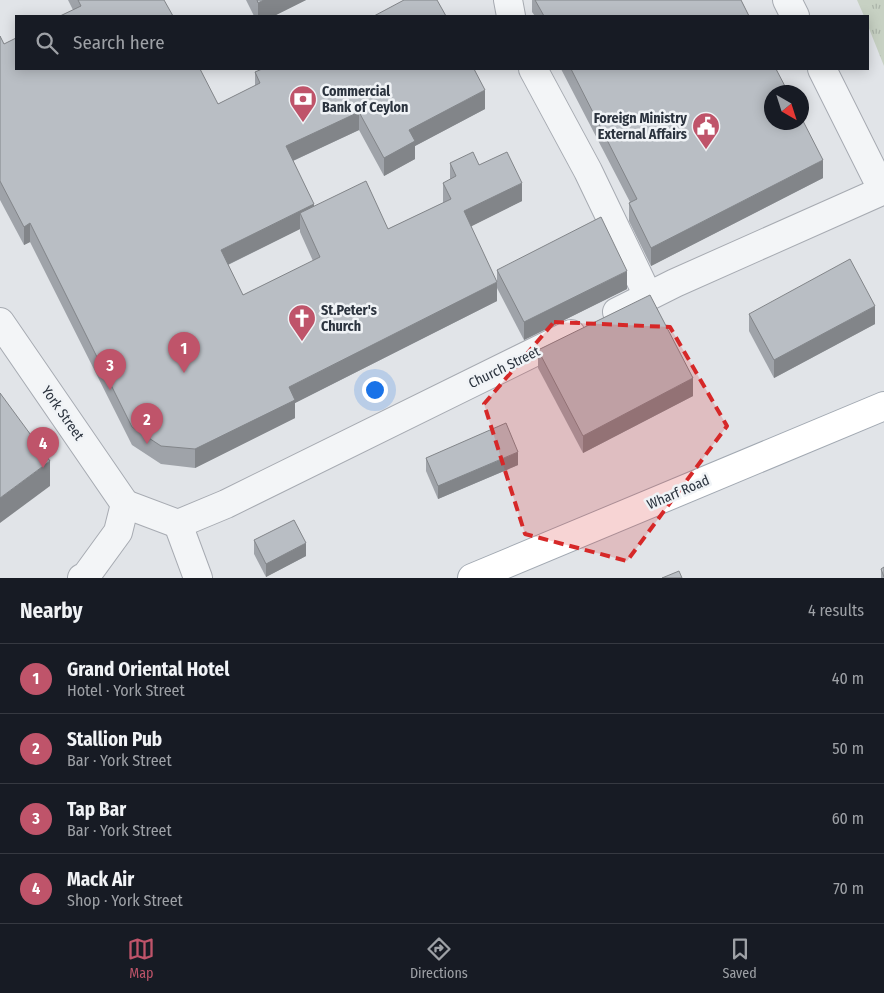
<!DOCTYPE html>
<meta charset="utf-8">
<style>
body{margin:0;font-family:"Fira Sans Condensed",sans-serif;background:#242831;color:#f1f3f6}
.compass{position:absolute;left:764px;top:85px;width:45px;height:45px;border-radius:50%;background:#171b24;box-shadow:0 2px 12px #0003;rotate:141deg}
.you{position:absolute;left:374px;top:389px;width:18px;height:18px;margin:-12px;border:4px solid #fff;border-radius:50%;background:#1a73e8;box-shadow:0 0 0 8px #1a73e833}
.badge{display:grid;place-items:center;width:32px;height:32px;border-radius:50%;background:#bf546a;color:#fff;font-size:16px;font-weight:700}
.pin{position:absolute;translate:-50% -41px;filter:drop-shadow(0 1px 2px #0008)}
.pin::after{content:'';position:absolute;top:26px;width:18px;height:15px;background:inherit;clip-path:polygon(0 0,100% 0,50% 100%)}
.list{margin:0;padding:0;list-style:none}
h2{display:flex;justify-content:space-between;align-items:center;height:65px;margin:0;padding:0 20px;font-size:21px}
h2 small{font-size:16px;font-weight:400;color:#9ea1a6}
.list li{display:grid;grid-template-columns:32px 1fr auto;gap:15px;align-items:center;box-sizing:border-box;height:70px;padding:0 20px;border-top:1px solid #363941}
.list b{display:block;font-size:19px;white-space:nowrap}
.list p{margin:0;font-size:16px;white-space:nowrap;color:#9ea1a6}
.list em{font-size:16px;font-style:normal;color:#9ea1a6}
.icon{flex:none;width:28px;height:28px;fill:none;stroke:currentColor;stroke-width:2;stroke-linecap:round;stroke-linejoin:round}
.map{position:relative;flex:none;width:884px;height:578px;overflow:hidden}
.search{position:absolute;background:#171b24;box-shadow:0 2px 12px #0003;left:15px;right:15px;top:15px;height:55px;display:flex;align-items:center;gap:12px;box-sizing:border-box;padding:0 18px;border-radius:0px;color:#9ea1a6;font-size:19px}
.sheet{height:345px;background:#171b24}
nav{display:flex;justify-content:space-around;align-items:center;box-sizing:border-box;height:70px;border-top:1px solid #363941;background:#171b24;font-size:14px;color:#9ea1a6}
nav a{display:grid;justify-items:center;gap:2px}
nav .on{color:#bf546a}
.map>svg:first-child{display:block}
.grass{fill:url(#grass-tufts)}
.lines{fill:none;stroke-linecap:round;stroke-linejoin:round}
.minor-casing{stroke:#a7abb2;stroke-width:30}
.major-casing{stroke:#a2a9b2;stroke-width:30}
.minor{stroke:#f3f5f7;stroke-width:28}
.major{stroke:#fff;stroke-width:28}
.wall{fill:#9fa3a9;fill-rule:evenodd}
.shaded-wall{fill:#828589}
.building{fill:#b9bec4;stroke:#828589}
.marked{fill:#d62828;fill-opacity:0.2;stroke:#d62828;stroke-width:4;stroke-dasharray:10 6;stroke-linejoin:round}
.labels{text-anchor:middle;stroke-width:5;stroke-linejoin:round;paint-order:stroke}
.poi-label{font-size:14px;font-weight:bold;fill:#2b333e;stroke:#f0f3f6;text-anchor:start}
.street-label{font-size:14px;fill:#2b333e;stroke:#f0f3f6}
</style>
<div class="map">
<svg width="884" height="578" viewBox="0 0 884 578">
<defs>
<pattern id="grass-tufts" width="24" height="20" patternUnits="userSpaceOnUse" patternTransform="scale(1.25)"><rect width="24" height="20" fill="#c7d1c3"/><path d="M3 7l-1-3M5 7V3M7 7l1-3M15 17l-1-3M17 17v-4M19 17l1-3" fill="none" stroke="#abb4a9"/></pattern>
</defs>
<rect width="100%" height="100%" fill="#e1e4e8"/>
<path class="grass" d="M857 0H884V66L868 26V16H864Z"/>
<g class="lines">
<g class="minor-casing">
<g id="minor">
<path d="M508 0 511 16"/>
<path d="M787 0 795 16"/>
<path d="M533 69 588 171 648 296"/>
<path d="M822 69 883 191"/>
<path d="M617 312 675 283 884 190"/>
<path d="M0 322 125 504"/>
<path d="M125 504 178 524 226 504 571 334"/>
<path d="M178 524 198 578"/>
<path d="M82 578 86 576 118 532 125 504"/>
</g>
</g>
<g class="major-casing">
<path id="major" d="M472 578 884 406"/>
</g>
<use href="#minor" class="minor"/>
<use href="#major" class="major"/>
</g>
<g class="wall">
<path d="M68 0H164L73 10Z"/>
<path d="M246 0H306L274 16H254Z"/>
<path d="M532 0H741L749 16H535L532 12Z"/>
<path d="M0 36 4 44 218 104 255 86V72L485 109 415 146V159L384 176 359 130 293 161 314 206 388 229 443 203V183L450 180V163L479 165 522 201 471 226 497 301 295 403V418L195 468 161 464 132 445 30 242 24 245 0 200ZM300 229V232L313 261 243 295 228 265Z"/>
<path d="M561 69H776L823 178 651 266 629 221V203L630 202Z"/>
<path d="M497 270 627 289 524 340 497 288Z"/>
<path d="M749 314 875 324 774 378 749 331Z"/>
<path d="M538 350 693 396 583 453 538 368Z"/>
<path d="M426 458 518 465 438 499 426 471Z"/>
<path d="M254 540 306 556 266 577 254 554Z"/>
<path d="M884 567V578H881V569Z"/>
</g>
<g class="shaded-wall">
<path d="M264 0H306L274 16H258V3Z"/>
<path d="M485 90V109L415 146V159L384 176V158L409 130Z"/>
<path d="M359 112V130L286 164V146Z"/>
<path d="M823 160V178L651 266V248Z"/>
<path d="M522 183V201L464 230V211Z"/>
<path d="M314 204V222L300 213V229L221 268V250Z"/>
<path d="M30 223V242L24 245V227Z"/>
<path d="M627 271V289L524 340V322Z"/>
<path d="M497 282V301L295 403V418L195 468V449L289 387Z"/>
<path d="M875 306V324L774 378V360Z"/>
<path d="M693 378V396L583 453V436Z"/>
<path d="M518 452V465L438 499V486Z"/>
<path d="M50 461V486L0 523V498Z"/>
<path d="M306 543V556L266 577V564Z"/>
</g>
<g class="building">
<path d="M78 0H164L173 16H60L81 6Z"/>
<path d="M257 0H264L258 3Z"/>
<path d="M404 0H437L446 16H374Z"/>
<path d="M535 0H741L749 16H544Z"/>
<path d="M0 36 4 44 16 38V69H200L218 104 260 83 255 72 262 69H474L485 90 409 130 415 141 384 158 359 112 286 146 314 204 221 250 243 295 320 257 300 213 366 181 388 229 451 199 443 183 456 176 450 163 473 152 479 165 507 152 522 183 464 211 497 282 289 387 295 400 195 449 161 446 132 427 30 223 24 227 0 181Z"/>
<path d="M571 69H776L788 92H772V122H802V119L823 160 651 248 629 203 637 199Z"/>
<path d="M601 217 627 271 524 322 497 270Z"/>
<path d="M850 259 875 306 774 360 749 314Z"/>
<path d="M650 295 693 378 583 436 538 350Z"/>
<path d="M0 393 50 461 0 498Z"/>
<path d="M506 423 518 452 438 486 426 458Z"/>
<path d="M294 520 306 543 266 564 254 540Z"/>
<path d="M884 567V577L881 569Z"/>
<path d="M679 571 682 578H662Z"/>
</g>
<path class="marked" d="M554 322 670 327 727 426 627 561 525 534 484 404Z"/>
<defs>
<g id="bank-pin" transform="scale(1.4375)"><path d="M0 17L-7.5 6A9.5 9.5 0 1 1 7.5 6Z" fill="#bf546a" stroke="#f0f3f6"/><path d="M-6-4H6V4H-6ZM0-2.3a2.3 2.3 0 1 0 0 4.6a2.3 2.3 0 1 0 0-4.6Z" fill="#fff"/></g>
<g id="civic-pin" transform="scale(1.4375)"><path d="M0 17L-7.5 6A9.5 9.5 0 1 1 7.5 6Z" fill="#bf546a" stroke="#f0f3f6"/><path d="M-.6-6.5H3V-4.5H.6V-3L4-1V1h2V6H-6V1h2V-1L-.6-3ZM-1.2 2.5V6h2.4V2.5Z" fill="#fff"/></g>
<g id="church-pin" transform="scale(1.4375)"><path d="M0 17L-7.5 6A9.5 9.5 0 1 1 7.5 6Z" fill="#bf546a" stroke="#f0f3f6"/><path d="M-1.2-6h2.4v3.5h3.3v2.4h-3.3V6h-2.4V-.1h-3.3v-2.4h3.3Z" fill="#fff"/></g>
</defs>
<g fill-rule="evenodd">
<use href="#bank-pin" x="303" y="99"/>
<use href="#civic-pin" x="706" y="126"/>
<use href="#church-pin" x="302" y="318"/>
</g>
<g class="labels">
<g class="poi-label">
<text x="322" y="96">Commercial<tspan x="322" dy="16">Bank of Ceylon</tspan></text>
<text x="687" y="123" text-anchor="end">Foreign Ministry<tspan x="687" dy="16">External Affairs</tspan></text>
<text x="321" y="315">St.Peter's<tspan x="321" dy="16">Church</tspan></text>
</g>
<g class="street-label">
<text transform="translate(504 367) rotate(-26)" y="5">Church Street</text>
<text transform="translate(63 413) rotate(55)" y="5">York Street</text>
<text transform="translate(678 492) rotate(-23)" y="5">Wharf Road</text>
</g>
</g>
</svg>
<svg class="compass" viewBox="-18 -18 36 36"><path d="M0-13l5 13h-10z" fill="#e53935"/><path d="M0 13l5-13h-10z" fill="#9ea1a6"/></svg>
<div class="you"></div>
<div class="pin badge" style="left:184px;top:373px">1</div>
<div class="pin badge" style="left:147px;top:444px">2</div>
<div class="pin badge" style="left:110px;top:390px">3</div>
<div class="pin badge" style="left:43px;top:468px">4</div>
<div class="search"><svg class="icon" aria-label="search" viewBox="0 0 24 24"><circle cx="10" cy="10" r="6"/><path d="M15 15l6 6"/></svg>Search here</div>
</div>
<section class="sheet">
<h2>Nearby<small>4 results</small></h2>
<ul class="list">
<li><span class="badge">1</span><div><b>Grand Oriental Hotel</b><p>Hotel · York Street</p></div><em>40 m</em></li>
<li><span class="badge">2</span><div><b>Stallion Pub</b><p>Bar · York Street</p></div><em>50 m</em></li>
<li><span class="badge">3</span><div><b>Tap Bar</b><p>Bar · York Street</p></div><em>60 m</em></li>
<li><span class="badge">4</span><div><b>Mack Air</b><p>Shop · York Street</p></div><em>70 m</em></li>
</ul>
</section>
<nav>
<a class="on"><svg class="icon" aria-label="map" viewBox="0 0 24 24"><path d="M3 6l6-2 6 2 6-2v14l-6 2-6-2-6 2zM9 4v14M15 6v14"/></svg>Map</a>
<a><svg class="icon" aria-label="directions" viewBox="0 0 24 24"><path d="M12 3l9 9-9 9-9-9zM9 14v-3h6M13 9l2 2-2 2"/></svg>Directions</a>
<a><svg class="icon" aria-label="saved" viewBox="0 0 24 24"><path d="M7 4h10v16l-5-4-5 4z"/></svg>Saved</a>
</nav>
